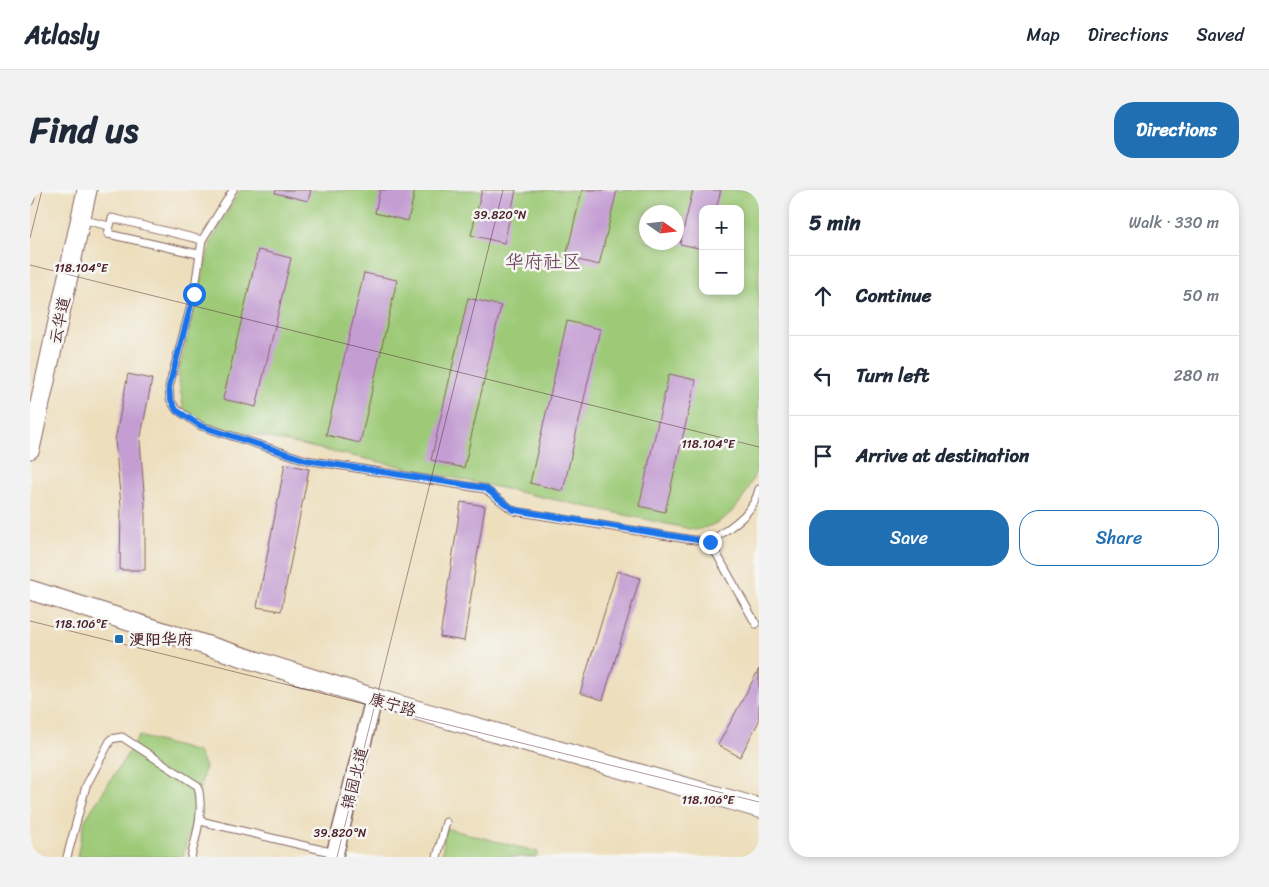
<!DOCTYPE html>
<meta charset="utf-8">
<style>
body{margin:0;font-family:Sriracha,"LXGW WenKai TC",sans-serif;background:#f2f2f3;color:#1f2937}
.controls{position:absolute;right:15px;top:15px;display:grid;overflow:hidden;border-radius:10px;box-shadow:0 2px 8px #0003}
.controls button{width:45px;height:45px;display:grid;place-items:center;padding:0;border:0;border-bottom:1px solid #e0e1e3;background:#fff;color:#1f2937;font:25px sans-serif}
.compass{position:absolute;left:609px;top:15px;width:45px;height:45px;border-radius:50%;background:#fff;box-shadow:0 2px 8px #0003;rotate:104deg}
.stop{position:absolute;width:15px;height:15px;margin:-11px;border:4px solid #1a73e8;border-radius:50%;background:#fff}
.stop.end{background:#1a73e8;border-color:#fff;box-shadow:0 1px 5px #0008}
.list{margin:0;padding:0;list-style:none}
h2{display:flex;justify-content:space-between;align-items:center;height:65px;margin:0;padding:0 20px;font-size:21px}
h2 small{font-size:16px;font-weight:400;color:#747a83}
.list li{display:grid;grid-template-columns:32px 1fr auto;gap:15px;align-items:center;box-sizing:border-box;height:80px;padding:0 20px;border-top:1px solid #e0e1e3}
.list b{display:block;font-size:19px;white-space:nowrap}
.list em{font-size:16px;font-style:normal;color:#747a83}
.actions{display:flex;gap:10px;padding:15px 20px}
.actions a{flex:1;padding:11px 0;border:1px solid #1f6fb2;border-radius:20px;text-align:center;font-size:18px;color:#1f6fb2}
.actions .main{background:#1f6fb2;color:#fff}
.icon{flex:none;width:28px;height:28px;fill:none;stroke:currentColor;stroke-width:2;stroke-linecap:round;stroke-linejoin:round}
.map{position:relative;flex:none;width:729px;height:667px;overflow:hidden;border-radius:20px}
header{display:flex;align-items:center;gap:30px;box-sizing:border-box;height:70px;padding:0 25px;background:#fff;border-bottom:1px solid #e0e1e3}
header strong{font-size:24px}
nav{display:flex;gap:28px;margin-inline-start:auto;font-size:18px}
.intro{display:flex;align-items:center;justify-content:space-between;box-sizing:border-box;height:120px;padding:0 30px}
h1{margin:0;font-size:35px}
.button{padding:12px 22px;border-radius:20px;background:#1f6fb2;color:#fff;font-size:18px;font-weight:700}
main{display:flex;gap:30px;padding:0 30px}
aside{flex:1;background:#fff;border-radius:20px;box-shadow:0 2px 8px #0003}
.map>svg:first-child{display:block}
.green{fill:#9eca78;stroke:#747452;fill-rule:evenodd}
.building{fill:#c49ed3}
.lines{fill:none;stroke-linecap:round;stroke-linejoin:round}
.service-casing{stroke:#83625e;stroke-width:9}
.tertiary-casing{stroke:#83625e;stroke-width:19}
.secondary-casing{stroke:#83625e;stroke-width:21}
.service{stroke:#fff;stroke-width:7}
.tertiary{stroke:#fff;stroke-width:16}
.secondary{stroke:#fff;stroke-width:19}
.route{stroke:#1a73e8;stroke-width:6}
.ticks{fill:none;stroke:#4a1f2b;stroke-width:1;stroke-opacity:0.45}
.poi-dot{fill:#1f6fb2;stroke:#f6f6f2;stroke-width:2}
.labels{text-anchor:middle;stroke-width:5;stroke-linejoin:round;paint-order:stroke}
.street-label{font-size:16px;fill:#4a1f2b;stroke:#f6f6f2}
.poi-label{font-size:16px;font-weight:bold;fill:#4a1f2b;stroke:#f6f6f2;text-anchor:start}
.quarter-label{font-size:19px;fill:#754b66;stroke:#f6f6f2}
.ticks-label{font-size:12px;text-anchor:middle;fill:#4a1f2b;stroke:#f6f6f2;stroke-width:5;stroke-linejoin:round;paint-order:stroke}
</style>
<header>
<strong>Atlasly</strong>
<nav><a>Map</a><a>Directions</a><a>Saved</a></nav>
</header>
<div class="intro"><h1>Find us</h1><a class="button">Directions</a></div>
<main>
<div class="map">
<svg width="729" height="667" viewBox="0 0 729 667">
<rect width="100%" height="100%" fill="#f6f6f2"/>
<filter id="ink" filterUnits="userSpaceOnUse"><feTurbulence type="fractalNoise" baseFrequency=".02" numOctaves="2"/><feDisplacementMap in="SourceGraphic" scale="10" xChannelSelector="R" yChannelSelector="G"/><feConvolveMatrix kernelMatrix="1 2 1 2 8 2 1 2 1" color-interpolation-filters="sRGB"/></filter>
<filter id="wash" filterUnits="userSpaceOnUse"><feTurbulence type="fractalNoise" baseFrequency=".0096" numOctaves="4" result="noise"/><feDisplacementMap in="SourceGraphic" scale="20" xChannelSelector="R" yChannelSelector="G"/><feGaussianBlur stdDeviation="1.12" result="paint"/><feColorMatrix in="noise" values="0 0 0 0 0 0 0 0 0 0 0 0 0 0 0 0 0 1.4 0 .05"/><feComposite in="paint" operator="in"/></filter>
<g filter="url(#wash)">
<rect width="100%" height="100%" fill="#eddebc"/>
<g class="green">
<path d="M210 0H729V270C720 304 702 334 665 340L165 232 153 216 148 184 181 52ZM673 19H710V101H673ZM616 22H646V52H616Z"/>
<path d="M109 546 168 562 175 577 153 667H47L55 630Z"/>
<path d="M415 638 508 662 506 667H412Z"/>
</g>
<g id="blocks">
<g class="building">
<path d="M246 0H281L278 11 245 3Z"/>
<path d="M350 0H385L378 31 345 23Z"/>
<path d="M452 0H486L474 53 441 45Z"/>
<path d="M552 0H587L569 75 536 67Z"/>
<path d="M663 0H691L686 19H673V59L650 54Z"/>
<path d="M228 60 261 68 226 217 193 209Z"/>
<path d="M334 83 367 90 330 253 296 245Z"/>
<path d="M438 108 471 116 434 278 401 270Z"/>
<path d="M537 131 570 139 533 301 500 293Z"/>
<path d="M98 184 122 189 110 251 115 315V380H90L91 316 85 250Z"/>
<path d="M639 184 666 190 635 322 609 316Z"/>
<path d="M255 274 279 279 251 421 227 417Z"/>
<path d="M431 312 455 316 434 451 410 447Z"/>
<path d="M587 381 610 388 573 510 550 503Z"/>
<path d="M729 479V531L710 567 688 555Z"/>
</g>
</g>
</g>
<g filter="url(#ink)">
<use href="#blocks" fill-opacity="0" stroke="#83625e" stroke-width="1"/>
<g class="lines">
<g class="service-casing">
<g id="service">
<path d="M203 0 172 50 164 104 139 197 140 209 146 219 171 236 276 270 455 299 484 321 657 349 680 352C701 336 723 325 729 299"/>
<path d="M0 11 3 0"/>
<path d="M51 29 79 36"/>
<path d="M168 64 78 44 82 28 172 50"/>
<path d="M680 352 726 434"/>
<path d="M170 631 305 663"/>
<path d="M37 667 56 596 81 549 92 547 168 596C174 621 167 643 161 667"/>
<path d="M407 667 416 632"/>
</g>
</g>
<g class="tertiary-casing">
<path id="tertiary" d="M304 667 344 508"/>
</g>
<g class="secondary-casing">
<g id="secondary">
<path d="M0 259 57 0"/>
<path d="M0 400 344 508 729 618"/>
</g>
</g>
<use href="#service" class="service"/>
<use href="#tertiary" class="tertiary"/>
<use href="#secondary" class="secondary"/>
</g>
</g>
<g class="lines" filter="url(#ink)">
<path class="route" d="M164 104 139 197 140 208 146 220 171 236 276 270 455 298 484 320 680 352"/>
</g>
<path class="ticks" d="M0 48 12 0M0 75 729 257M0 431 729 612M307 667 473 0"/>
<rect class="poi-dot" x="84" y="444" width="10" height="10" rx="2.5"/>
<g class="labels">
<g class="street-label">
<text transform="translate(29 130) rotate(-78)" y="6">云华道</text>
<text transform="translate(363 514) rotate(16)" y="6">康宁路</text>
<text transform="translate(324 588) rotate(-76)" y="6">锦园北道</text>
</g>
<g class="poi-label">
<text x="99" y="455">浭阳华府</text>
</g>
<g class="quarter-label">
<text x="513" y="78">华府社区</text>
</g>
</g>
<g class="ticks-label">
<text x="470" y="29">39.820°N</text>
<text x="51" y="82">118.104°E</text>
<text x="678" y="258">118.104°E</text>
<text x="51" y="438">118.106°E</text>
<text x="678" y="614">118.106°E</text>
<text x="310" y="647">39.820°N</text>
</g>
</svg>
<div class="controls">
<button>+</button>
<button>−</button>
</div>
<svg class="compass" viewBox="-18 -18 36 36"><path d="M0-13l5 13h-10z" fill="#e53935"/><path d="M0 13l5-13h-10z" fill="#747a83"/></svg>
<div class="stop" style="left:164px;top:104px"></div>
<div class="stop end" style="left:680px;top:352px"></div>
</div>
<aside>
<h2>5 min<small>Walk · 330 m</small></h2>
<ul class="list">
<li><svg class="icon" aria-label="ahead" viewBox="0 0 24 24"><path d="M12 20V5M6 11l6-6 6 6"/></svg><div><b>Continue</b></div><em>50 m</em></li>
<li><svg class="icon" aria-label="left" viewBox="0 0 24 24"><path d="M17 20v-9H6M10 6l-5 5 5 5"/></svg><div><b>Turn left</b></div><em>280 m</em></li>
<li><svg class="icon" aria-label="arrive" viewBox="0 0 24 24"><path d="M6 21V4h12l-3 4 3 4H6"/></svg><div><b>Arrive at destination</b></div></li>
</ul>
<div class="actions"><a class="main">Save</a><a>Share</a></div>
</aside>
</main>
